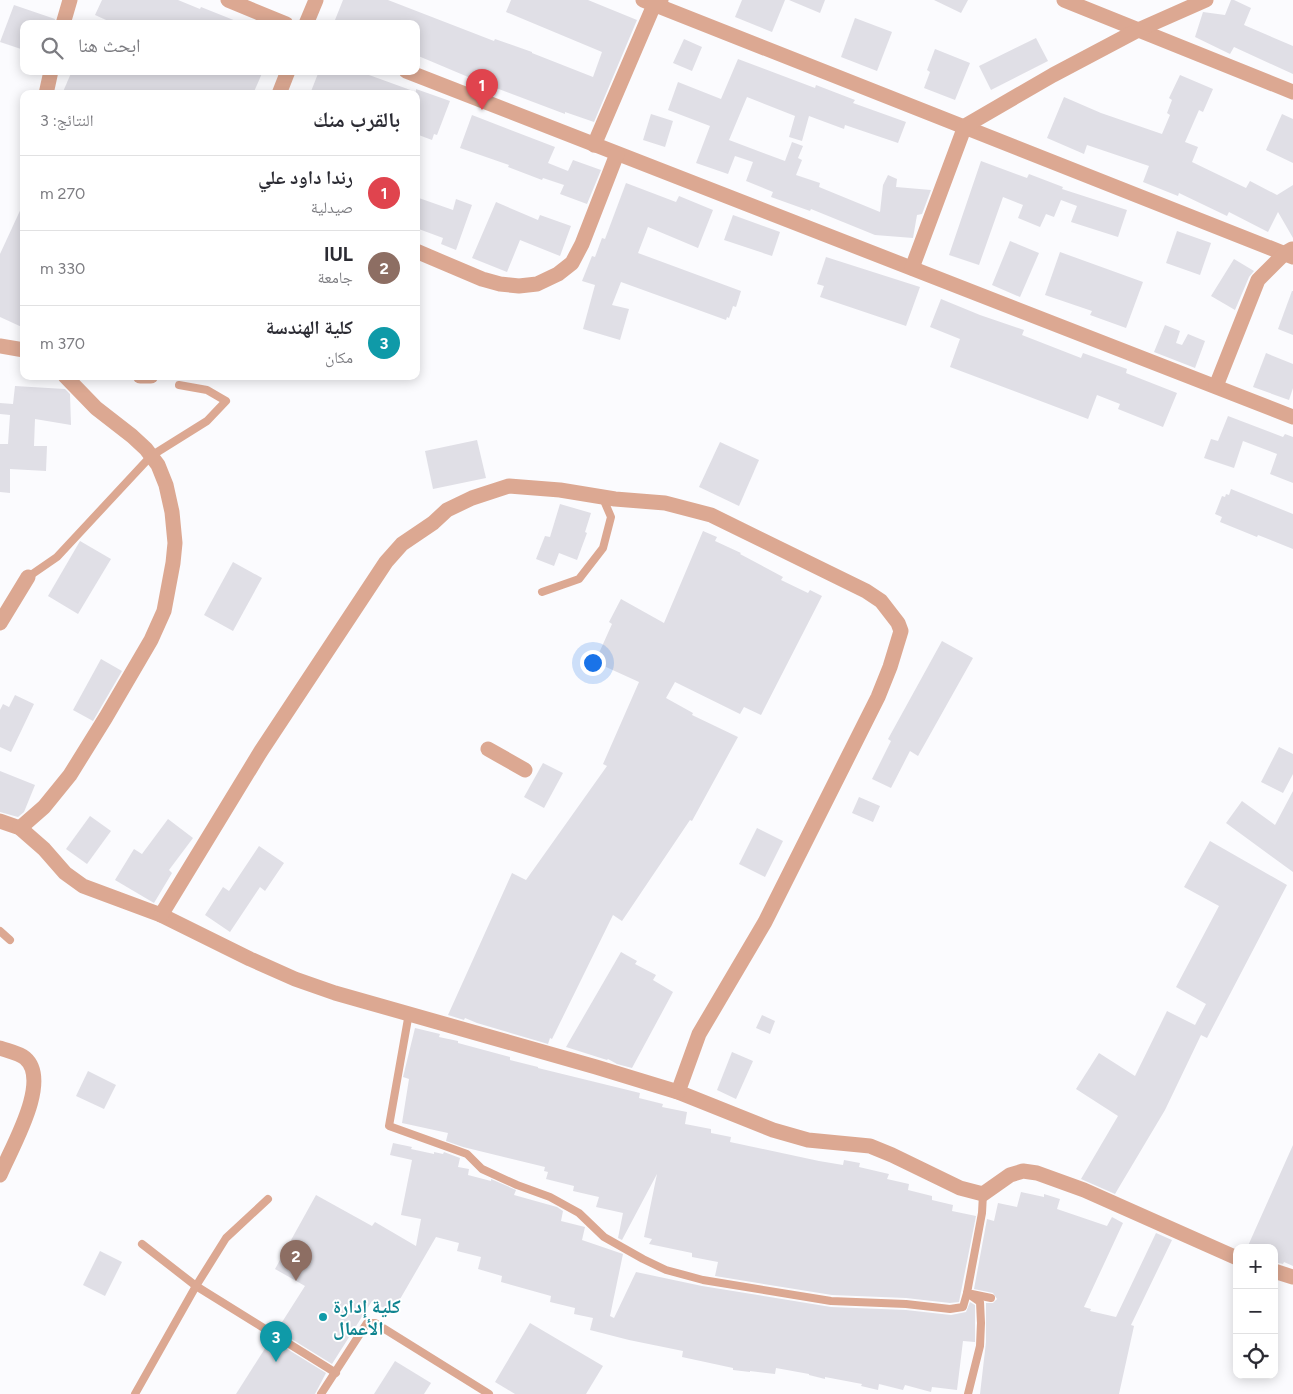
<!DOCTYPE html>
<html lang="ar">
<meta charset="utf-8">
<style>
body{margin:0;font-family:Figtree,"Noto Naskh Arabic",sans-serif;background:#f2f2f3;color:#2b2b33;direction:rtl}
.controls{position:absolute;right:15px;bottom:15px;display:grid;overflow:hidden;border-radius:10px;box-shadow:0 2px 12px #0003}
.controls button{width:45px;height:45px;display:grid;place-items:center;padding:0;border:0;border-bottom:1px solid #e1e1e2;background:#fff;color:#2b2b33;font:25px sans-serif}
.you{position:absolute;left:592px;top:662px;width:18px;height:18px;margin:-12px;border:4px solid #fff;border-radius:50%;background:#1a73e8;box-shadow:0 0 0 8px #1a73e833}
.badge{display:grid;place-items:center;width:32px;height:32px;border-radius:50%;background:#1971bf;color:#fff;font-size:16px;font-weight:700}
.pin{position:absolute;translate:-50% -41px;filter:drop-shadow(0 1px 2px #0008)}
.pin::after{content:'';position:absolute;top:26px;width:18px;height:15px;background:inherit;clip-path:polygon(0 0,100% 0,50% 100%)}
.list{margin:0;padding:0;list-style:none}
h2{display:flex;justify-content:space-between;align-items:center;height:65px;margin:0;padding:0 20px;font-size:21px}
h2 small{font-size:16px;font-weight:400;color:#7c7c81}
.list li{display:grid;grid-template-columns:32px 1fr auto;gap:15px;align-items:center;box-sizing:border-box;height:75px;padding:0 20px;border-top:1px solid #e1e1e2}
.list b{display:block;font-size:19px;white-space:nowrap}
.list p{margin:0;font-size:16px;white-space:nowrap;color:#7c7c81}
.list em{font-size:16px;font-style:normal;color:#7c7c81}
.icon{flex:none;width:28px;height:28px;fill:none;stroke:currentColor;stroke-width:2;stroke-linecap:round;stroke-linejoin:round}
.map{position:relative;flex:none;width:1293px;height:1394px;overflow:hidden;direction:ltr}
.search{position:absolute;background:#fff;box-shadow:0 2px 12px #0003;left:20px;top:20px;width:400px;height:55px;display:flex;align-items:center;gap:12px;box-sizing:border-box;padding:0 18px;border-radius:10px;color:#7c7c81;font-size:19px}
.panel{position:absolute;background:#fff;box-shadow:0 2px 12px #0003;left:20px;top:90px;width:400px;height:290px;border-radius:10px;direction:rtl}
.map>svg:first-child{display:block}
.building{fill:#e0dfe6}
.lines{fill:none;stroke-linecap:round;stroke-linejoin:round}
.lane{stroke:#dca892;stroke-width:8}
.street{stroke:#dca892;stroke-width:15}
.culture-dot{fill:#0f9aa8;stroke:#fff;stroke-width:2}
.labels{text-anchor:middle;stroke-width:4;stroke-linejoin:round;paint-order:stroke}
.culture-label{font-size:19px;font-weight:bold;fill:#0d838f;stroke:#fff;text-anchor:start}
</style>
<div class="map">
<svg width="1293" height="1394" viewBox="0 0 1293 1394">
<rect width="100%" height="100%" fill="#fbfbfe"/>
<g class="building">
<path d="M102 0H178L200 9 201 7 241 23 115 24 95 15Z"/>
<path d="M343 0H388L494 41 495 39 532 52V53L593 77 602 52 506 12 511 0H588L637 20 594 122 565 112V114L480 82 416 55V24H345L335 20Z"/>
<path d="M742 0H785L772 32 735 17Z"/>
<path d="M789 0H825L820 13Z"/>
<path d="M934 0H968L961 13Z"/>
<path d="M1231 0H1234L1251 8 1244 25 1293 46V74L1234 47 1230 54 1195 37 1203 12 1225 15Z"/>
<path d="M14 5 55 19 54 24H24V50L0 42Z"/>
<path d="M855 18 892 32 877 71 841 57Z"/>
<path d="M1036 38 1048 61 991 90 979 66Z"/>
<path d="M684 39 702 47 692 71 673 63Z"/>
<path d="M935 49 970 63 955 100 924 88 930 72 927 70Z"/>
<path d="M738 59 815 88 816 85 855 100 853 103 906 122 898 143 845 125 844 129 809 116 802 141 789 137 795 116 747 97 729 140 785 161 792 142 803 146 798 158 802 160 796 175 820 183 819 187 880 212 883 185 888 175 897 179 896 187 931 190 922 214 917 215 913 238 875 235 811 209 810 211 771 197 773 192 746 181 753 162 735 156 728 174 696 163 710 126 668 110 678 82 721 99Z"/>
<path d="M72 71H263L253 94H62Z"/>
<path d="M319 71H358L416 92V89L450 101 437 135 434 134 432 140 416 134V94H310Z"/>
<path d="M1180 75 1213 89 1203 112 1199 110 1185 142 1198 147 1192 162 1246 188 1250 181 1277 195 1293 185V238L1278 212 1268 232 1229 212 1227 216 1179 193 1178 196 1143 182 1149 166 1087 145 1084 154 1047 138 1064 97 1101 113 1162 134 1170 115 1167 113 1172 100 1169 98Z"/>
<path d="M651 114 673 121 665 147 643 140Z"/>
<path d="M1282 114 1293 119V163L1266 150Z"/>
<path d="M472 115 555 147 548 163 568 171 573 160 601 170 587 204 560 194 564 185 543 178 542 180 508 167 509 165 460 148Z"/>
<path d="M981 161 1027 178 1029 174 1063 187 1062 189 1127 210 1118 237 1071 222 1077 206 1061 200 1054 217 1046 214 1040 227 1018 218 1023 205 1003 197 979 265 949 255Z"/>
<path d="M626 183 676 202 679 196 713 210 698 248 648 227 638 253 741 291 736 307 733 306 729 318 727 317 726 320 621 282 612 305 629 309 620 340 583 329 595 285 582 281 592 256 595 257 602 238 605 239Z"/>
<path d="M416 197 453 210 456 199 472 205 456 250 441 244 443 238 416 228Z"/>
<path d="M24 202V328L0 317V254Z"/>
<path d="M496 202 538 220 540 215 571 226 560 256 520 240 507 272 472 258Z"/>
<path d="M733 215 780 232 772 256 724 240Z"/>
<path d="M1177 231 1211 243 1200 275 1166 263Z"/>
<path d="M1010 241 1039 253 1020 297 992 285Z"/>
<path d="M1060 252 1143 282 1126 328 1090 315 1092 311 1045 295Z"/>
<path d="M826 257 920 287 906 326 820 297 824 286 817 284Z"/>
<path d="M1234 259 1254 271 1249 277 1235 310 1211 296Z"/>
<path d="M1292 291H1293V335L1278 329Z"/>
<path d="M941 299 980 315 1024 330 1022 335 1081 358 1083 353 1127 369 1126 373 1177 393 1163 427 1118 409 1120 404 1097 395 1088 419 950 367 960 339 930 327Z"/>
<path d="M1165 325 1180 331 1176 343 1182 345 1188 334 1205 341 1195 368 1154 352Z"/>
<path d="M1266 353 1293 364V388L1289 400 1253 387Z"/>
<path d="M15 386 65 389 70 394 71 425 35 419 34 446H47L46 471 10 469V493L0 492V444H8L10 415 0 414V403L13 404Z"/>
<path d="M1228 416 1283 437 1285 434 1293 437V483L1270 474 1277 454 1243 441 1234 468 1204 458 1211 439 1218 441Z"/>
<path d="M477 440 486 478 433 489 425 451Z"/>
<path d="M720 442 759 460 739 506 699 487Z"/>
<path d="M1231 489 1293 514V549L1258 535 1257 537 1220 522 1222 517 1215 514 1222 496 1225 497 1226 494 1229 495Z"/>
<path d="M560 504 591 513 585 532 587 533 577 560 559 553 554 566 536 559 545 536 550 537Z"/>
<path d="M703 531 717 537 715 541 741 553 740 554 783 577 781 580 808 593 810 590 822 596 761 715 744 707 740 714 675 682 666 698 693 713 692 715 738 737 692 821 690 820 622 921 613 915 552 1039 550 1038 548 1044 477 1023 465 1018 464 1020 448 1015 512 873 526 880 607 766 603 764 639 682 595 662 612 624 609 622 621 599 664 623Z"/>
<path d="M80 541 111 559 78 614 48 596Z"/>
<path d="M233 562 262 578 233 631 204 615Z"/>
<path d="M942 641 973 658 918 756 910 751 891 788 872 779 891 741 888 739Z"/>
<path d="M101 659 122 671 93 721 73 710Z"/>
<path d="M15 695 34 704 11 752 0 747V710L3 704 9 707Z"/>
<path d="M1279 747 1293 754V774L1283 793 1261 782Z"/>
<path d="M543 763 563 773 544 808 524 797Z"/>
<path d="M0 771 35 785 24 812 18 817 0 812Z"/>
<path d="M1293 791V872L1226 823 1242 801 1275 825Z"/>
<path d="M859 797 880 806 873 822 852 813Z"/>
<path d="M90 816 111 831 87 864 66 849Z"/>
<path d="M168 819 193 838 169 870 172 873 154 903 115 880 134 849 142 854Z"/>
<path d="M757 828 783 841 765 877 739 864Z"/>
<path d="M1210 841 1287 885 1207 1038 1201 1035 1165 1110 1115 1194 1081 1179 1118 1116 1076 1089 1099 1053 1135 1076 1167 1011 1195 1025 1206 1004 1176 987 1219 906 1184 887Z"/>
<path d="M259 846 284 863 265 891 260 887 230 932 205 915 223 887 229 891Z"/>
<path d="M621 952 637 961 635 964 656 975 653 980 673 992 632 1068 617 1064 608 1059 607 1060 566 1047Z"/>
<path d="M762 1015 775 1021 770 1034 756 1028Z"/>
<path d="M415 1028 440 1034 439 1037 458 1041V1043L510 1057V1060L538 1067V1068L640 1093 639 1098 663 1104 662 1107 687 1112 685 1124 711 1129V1133L731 1137 730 1142 819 1161 843 1165 844 1160 860 1163 859 1167 889 1174 887 1179 909 1184 908 1190 932 1196V1200L953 1205 952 1211 976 1216 959 1302 950 1303 906 1298 832 1295 715 1276 718 1262 692 1257V1253L649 1244 652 1239 644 1237 657 1174 622 1240 618 1238 623 1213 596 1207 599 1197 573 1191 574 1186 546 1179 548 1172 544 1171 545 1167 463 1147 446 1141 448 1133 402 1123 409 1079 403 1077Z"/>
<path d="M732 1052 753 1061 736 1099 717 1090Z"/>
<path d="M88 1071 116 1085 104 1109 76 1096Z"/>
<path d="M393 1143 412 1147 411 1149 434 1154V1152L443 1154 444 1152 460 1158 458 1167 469 1169 468 1175 491 1181V1179L516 1190 514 1195 557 1207 563 1211 561 1221 585 1227 582 1240 623 1254 610 1316 614 1318 636 1272 702 1286 831 1307 906 1310 951 1315 966 1312 970 1302 975 1305V1342L963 1341 957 1390 932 1387 931 1392 905 1385 903 1390 879 1384 878 1390 861 1386 862 1384 825 1377V1379L809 1375V1374L776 1368 775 1374 750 1371V1372L733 1370V1368L682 1357 683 1351 629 1340 590 1330 593 1318 574 1314 575 1308 550 1302 551 1296 501 1282 502 1276 478 1269 481 1257 457 1251 459 1243 436 1237 392 1313 372 1301 332 1364 277 1330 305 1286 275 1269 316 1195 372 1226 375 1222 416 1246 421 1219 401 1215 412 1160 390 1155Z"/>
<path d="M1293 1145V1266L1284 1262 1283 1264 1274 1262V1248H1247Z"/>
<path d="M1021 1192 1044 1197V1194L1060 1199 1057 1209 1107 1226 1112 1217 1123 1223 1084 1307 1091 1309 1090 1311 1116 1317 1156 1233 1172 1240 1131 1325 1134 1326 1119 1394H980L986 1342V1303H993L997 1299 993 1293 974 1289 987 1219 994 1221 998 1203 1017 1207Z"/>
<path d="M100 1251 122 1262 105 1296 83 1285Z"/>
<path d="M530 1323 603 1366 586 1394H515L495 1382Z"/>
<path d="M271 1339 326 1373 315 1394H236Z"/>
<path d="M395 1361 431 1383 424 1394H374Z"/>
</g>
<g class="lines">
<g class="lane">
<path d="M28 577 57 557 151 456 207 421 226 401 207 390 179 385"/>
<path d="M542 592 579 579 603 548 611 517 602 496"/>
<path d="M0 931 10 940"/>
<path d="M409 1013 389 1126 467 1154 482 1169 517 1185 550 1197 579 1213 604 1237 643 1259 666 1270 703 1280 831 1301 906 1304 950 1309 963 1307 967 1293 980 1302 981 1323 980 1346 968 1394"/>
<path d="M983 1194 982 1213 967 1293 991 1298"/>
<path d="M142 1244 196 1286 336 1373"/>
<path d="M135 1394 196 1286 226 1238 268 1199"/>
<path d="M321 1394 367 1323H375L489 1394"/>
</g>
<g class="street">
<path d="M228 0 286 24"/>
<path d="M643 0 1293 257"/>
<path d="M1064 0 1293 92"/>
<path d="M63 24 70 0"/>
<path d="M306 24 316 0"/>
<path d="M406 71 1293 417"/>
<path d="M46 94 51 71"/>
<path d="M279 94 288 71"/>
<path d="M594 145 654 5 661 0"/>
<path d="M416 251 482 279 500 284 519 286 537 284 558 274 572 263 582 244 617 154"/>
<path d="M912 268 965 126 1053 75 1138 30 1206 0"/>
<path d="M0 346 24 350"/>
<path d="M140 376H151"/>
<path d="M1216 386 1258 280 1285 253 1292 249"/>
<path d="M0 623 28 577"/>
<path d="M488 749 525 770"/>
<path d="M0 821 20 828 44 849 65 873 83 886 161 915 250 959 295 979 335 993 596 1067 678 1092 773 1130 808 1140 870 1146 892 1155 960 1188 983 1194 1010 1175 1023 1171 1037 1173 1084 1190 1237 1258"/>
<path d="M20 828 44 807 70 775 106 717 151 640 164 611 173 563 175 543 172 512 166 485 158 465 146 449 132 436 96 408 65 376"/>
<path d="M161 915 261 751 386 562 402 544 433 523 447 510 472 498 509 486 560 490 615 499 665 503 711 515 866 591 881 601 898 623 901 631 890 667 878 697 765 922 699 1034 678 1092"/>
<path d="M0 1048C8 1051 19 1053 25 1058 52 1081 10 1150 0 1175"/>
<path d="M1274 1271 1293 1277"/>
</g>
</g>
<circle class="culture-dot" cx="323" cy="1317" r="5"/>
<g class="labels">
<g class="culture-label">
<text x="333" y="1313">كلية إدارة<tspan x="333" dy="22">الأعمال</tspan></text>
</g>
</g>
</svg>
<div class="controls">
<button>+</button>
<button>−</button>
<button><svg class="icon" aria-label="locate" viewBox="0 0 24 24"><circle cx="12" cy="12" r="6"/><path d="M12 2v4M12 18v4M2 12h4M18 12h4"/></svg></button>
</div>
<div class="you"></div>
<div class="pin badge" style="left:482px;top:110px;background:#e0444e">1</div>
<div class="pin badge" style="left:296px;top:1281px;background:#8d6e63">2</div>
<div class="pin badge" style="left:276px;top:1362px;background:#0f9aa8">3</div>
<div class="search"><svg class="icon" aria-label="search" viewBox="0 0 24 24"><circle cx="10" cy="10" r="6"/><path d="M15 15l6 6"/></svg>ابحث هنا</div>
<section class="panel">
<h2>بالقرب منك<small>النتائج: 3</small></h2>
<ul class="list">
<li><span class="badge" style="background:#e0444e">1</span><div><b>رندا داود علي</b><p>صيدلية</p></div><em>270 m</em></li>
<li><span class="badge" style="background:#8d6e63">2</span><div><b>IUL</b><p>جامعة</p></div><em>330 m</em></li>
<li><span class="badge" style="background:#0f9aa8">3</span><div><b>كلية الهندسة</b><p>مكان</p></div><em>370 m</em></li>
</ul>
</section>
</div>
